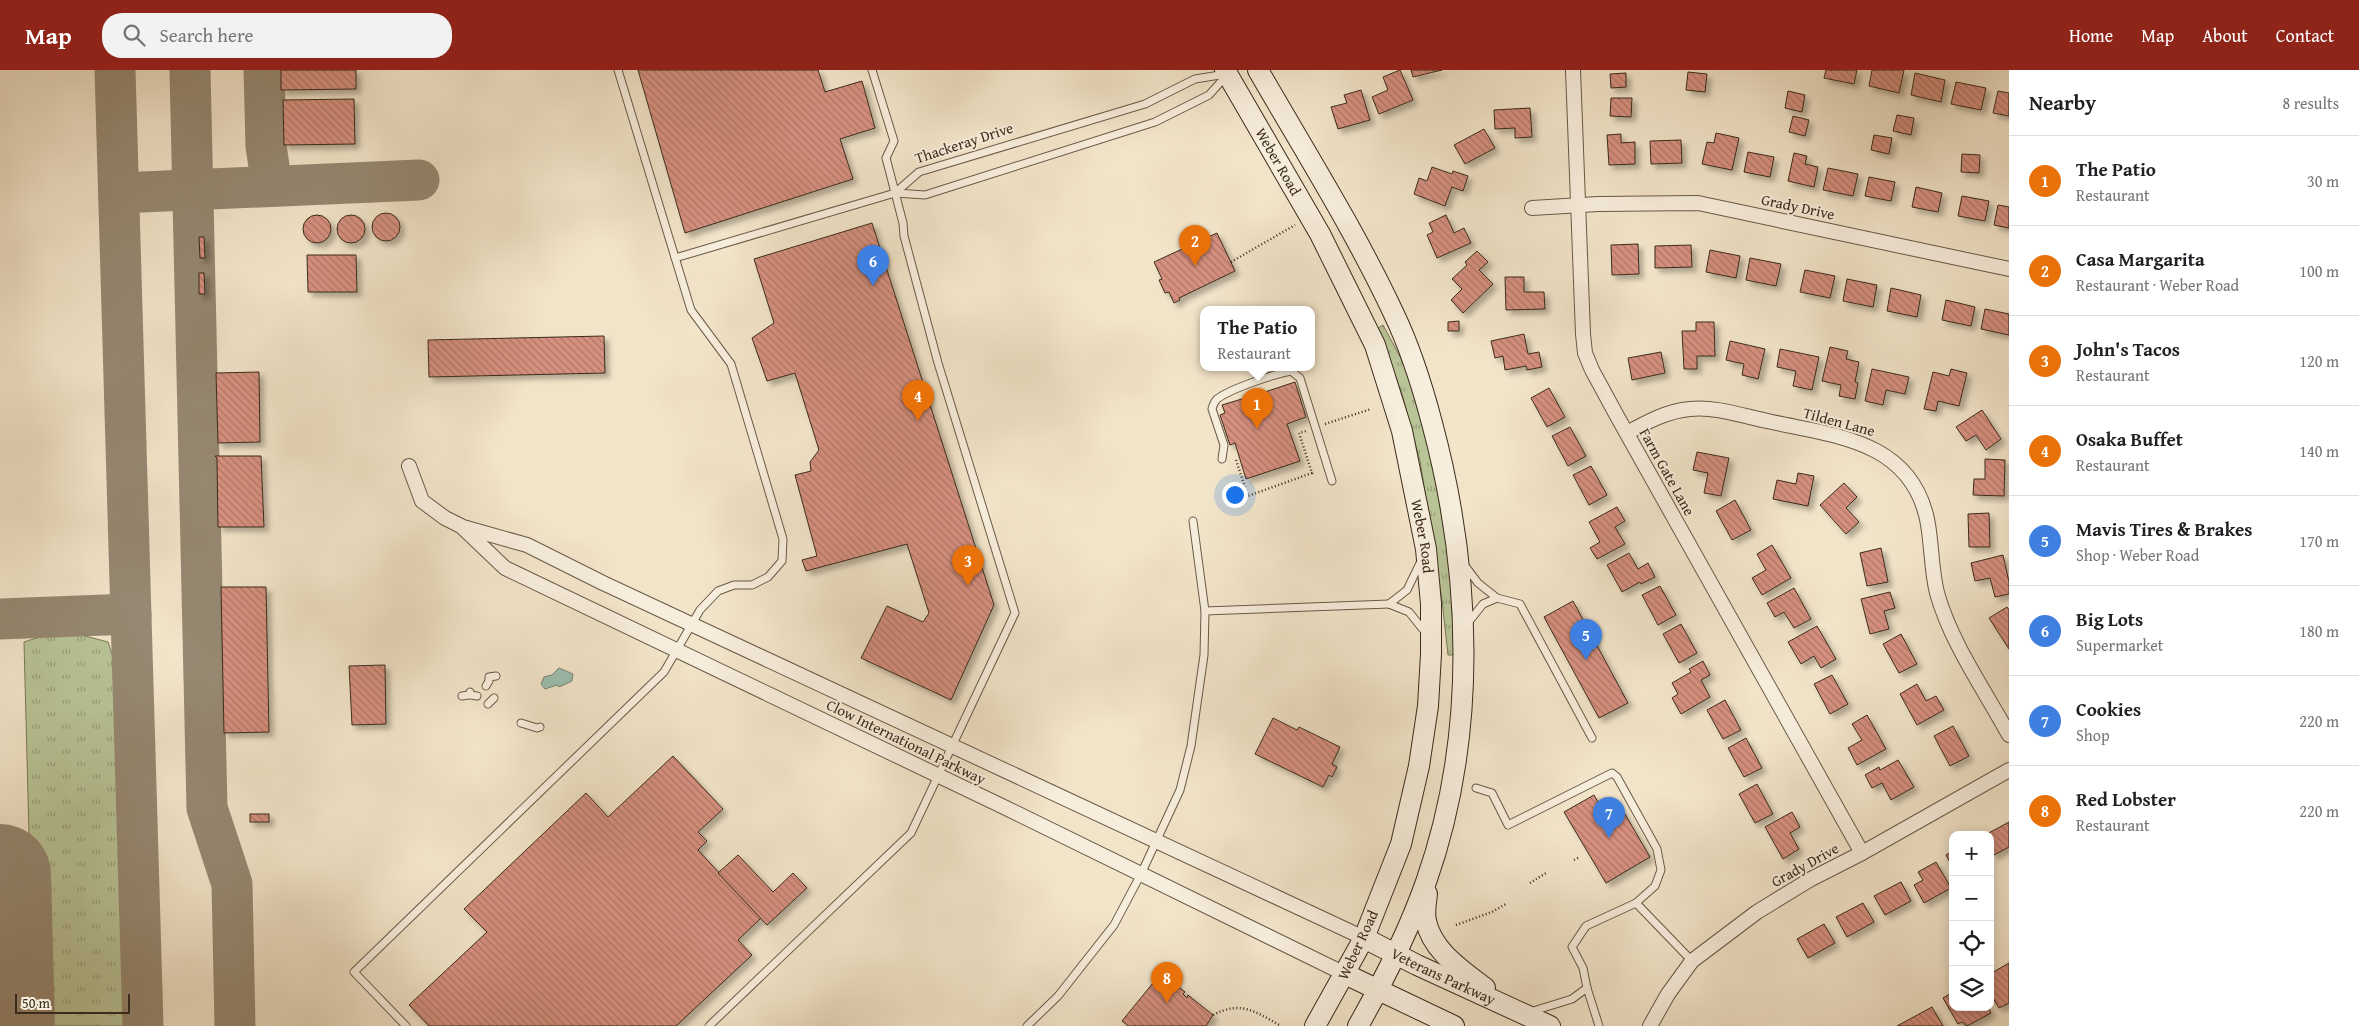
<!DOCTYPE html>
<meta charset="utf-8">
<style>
body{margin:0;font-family:"Gentium Book Plus",serif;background:#f2f2f2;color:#202124}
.controls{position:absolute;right:15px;bottom:15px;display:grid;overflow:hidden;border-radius:10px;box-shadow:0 2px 12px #0003}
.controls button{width:45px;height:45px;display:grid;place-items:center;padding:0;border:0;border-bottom:1px solid #e0e0e0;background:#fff;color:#202124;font:25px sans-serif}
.scale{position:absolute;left:15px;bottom:12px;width:115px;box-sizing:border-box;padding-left:5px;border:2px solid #3b2b1a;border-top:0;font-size:14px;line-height:18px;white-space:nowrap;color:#3b2b1a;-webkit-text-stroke:4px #f7eddc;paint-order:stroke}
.you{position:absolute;left:1234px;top:424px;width:18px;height:18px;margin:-12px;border:4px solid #fff;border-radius:50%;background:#1a73e8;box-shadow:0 0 0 8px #1a73e833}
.badge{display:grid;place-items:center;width:32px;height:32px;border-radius:50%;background:#8f2418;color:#fff;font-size:16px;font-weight:700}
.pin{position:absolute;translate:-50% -41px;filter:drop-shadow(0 1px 2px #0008)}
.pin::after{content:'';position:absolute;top:26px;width:18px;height:15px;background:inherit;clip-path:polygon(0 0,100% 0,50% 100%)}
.popup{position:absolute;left:1200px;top:236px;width:115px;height:65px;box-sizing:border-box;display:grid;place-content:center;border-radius:10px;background:#fff;filter:drop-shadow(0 1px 4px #0005);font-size:16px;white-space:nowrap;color:#757577}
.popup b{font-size:19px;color:#202124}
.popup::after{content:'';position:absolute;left:50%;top:100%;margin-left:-10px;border:10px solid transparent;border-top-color:#fff}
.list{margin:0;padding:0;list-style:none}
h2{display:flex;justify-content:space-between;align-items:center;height:65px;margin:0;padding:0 20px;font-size:21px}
h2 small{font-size:16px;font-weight:400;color:#757577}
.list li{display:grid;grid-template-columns:32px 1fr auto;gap:15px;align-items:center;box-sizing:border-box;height:90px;padding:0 20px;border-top:1px solid #e0e0e0}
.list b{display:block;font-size:19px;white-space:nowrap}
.list p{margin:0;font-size:16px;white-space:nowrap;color:#757577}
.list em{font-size:16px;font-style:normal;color:#757577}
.icon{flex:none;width:28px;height:28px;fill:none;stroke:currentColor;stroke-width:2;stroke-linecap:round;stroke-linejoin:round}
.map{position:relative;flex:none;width:2009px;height:956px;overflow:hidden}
header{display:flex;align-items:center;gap:30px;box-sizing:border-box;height:70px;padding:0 25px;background:#8f2418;color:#fff}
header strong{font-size:24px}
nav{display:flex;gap:28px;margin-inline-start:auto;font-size:18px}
.search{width:350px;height:45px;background:#f2f2f2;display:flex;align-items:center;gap:12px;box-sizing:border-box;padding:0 18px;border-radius:20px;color:#757577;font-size:19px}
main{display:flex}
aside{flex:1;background:#fff}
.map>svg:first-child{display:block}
.grass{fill:url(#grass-tufts);stroke:#7a7858}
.water{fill:#9cbfb0;stroke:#758474}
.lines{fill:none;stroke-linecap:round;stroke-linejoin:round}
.taxiway{stroke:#968872;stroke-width:41}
.runway{stroke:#968872;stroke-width:102}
.building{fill:url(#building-back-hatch);stroke:#3b2b1a;filter:url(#shadow)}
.lane-casing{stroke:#695946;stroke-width:9}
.street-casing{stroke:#695946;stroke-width:16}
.secondary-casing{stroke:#3b2b1a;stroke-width:22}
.path{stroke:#3b2b1a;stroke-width:2.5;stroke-dasharray:1 2.5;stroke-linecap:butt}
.lane{stroke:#f7eddc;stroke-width:7}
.street{stroke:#f7eddc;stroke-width:14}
.secondary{stroke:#f7eddc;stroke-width:20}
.labels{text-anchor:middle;stroke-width:4;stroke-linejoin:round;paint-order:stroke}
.street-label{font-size:15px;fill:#3b2b1a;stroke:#f7eddc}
</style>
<header>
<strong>Map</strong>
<div class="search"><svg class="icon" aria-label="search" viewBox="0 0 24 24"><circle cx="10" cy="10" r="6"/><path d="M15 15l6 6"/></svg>Search here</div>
<nav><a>Home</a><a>Map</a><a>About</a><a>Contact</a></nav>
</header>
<main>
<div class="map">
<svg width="2009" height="956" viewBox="0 0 2009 956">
<defs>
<pattern id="grass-tufts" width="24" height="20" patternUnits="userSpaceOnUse" patternTransform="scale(1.25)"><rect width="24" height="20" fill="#b9c497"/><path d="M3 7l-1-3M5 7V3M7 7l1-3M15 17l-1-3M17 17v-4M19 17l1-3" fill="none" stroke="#989f7a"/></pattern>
<pattern id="building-back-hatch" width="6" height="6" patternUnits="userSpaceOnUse" patternTransform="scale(1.25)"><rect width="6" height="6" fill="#d6907f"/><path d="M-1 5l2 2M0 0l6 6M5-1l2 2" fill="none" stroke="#af7667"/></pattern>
<filter id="shadow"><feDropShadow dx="4.5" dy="4.5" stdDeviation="2.5" flood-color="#0004"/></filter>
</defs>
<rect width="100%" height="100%" fill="#f2e4c9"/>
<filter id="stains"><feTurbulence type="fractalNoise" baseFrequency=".004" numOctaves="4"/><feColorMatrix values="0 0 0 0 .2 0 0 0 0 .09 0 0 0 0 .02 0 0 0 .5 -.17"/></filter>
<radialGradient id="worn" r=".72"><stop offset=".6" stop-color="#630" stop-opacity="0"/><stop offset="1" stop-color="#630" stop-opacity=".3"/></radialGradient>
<g class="grass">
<path d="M1383 255 1405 296 1430 379 1450 494 1454 585H1448L1442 530 1420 391 1402 324 1378 258Z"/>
<path d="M66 561 108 572 118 603 125 700 133 956H34L24 572 49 564Z"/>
</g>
<path class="water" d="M559 598 573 604 572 611 559 617 557 615 545 619 541 614 544 607 552 605Z"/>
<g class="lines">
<g class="taxiway">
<path d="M115 0 143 956"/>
<path d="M190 0 207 738 232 814 235 956"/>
<path d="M264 0 266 76 272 116"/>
<path d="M119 123 419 110"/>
<path d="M0 549 131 544"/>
</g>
<path class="runway" d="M0 805 4 956"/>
</g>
<g class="building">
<path d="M281 0H356V19L281 20Z"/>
<path d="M638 0H818L825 22 862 11 875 58 840 69 853 109 685 163Z"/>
<path d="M1400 0 1413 30 1379 44 1372 27 1388 20 1383 7Z"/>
<path d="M1411 0H1442L1413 7Z"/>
<path d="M1826 0H1857L1854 14 1824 8Z"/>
<path d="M1872 0H1904L1899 23 1869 16Z"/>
<path d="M1688 2 1707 4 1705 22 1686 20Z"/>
<path d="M1626 3V17L1611 18 1610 4Z"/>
<path d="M1915 3 1945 10 1941 32 1911 25Z"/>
<path d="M1956 12 1986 18 1981 40 1951 34Z"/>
<path d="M1361 20 1370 50 1338 59 1331 37 1347 33 1344 25Z"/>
<path d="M1788 21 1805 25 1802 42 1785 38Z"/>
<path d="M1998 21 2009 23V46L1993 43Z"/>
<path d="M1611 28H1632L1631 47 1610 46Z"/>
<path d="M354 29 355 74 284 75 283 30Z"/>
<path d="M1530 38 1532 67 1515 68V58L1495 59 1494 40Z"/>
<path d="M1897 45 1914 48 1911 65 1893 61Z"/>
<path d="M1793 46 1809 50 1805 66 1789 62Z"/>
<path d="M1484 59 1495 78 1465 94 1454 75Z"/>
<path d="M1716 63 1739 68 1732 100 1702 94 1707 72 1714 73Z"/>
<path d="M1621 64V73L1635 72V94L1609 95 1607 65Z"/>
<path d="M1874 65 1892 68 1889 84 1871 80Z"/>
<path d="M1681 70 1682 93 1651 94 1650 71Z"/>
<path d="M1748 82 1774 87 1770 107 1744 102Z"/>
<path d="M1794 83 1807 86 1805 94 1818 97 1814 117 1788 111Z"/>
<path d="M1962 84 1980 85 1979 103 1961 102Z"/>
<path d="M1432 97 1452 104 1453 101 1468 106 1463 121 1452 117 1445 136 1414 124 1419 108 1427 111Z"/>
<path d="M1828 98 1858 104 1853 126 1823 120Z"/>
<path d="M1869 107 1895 112 1891 131 1865 126Z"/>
<path d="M1916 117 1942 123 1938 142 1912 137Z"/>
<path d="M1962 126 1989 131 1985 151 1958 146Z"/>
<path d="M1998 135 2009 137V158L1994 155Z"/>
<circle cx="386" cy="157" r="14"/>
<circle cx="317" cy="159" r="14"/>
<circle cx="351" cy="159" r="14"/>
<path d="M1446 145 1454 163 1464 158 1471 173 1437 188 1427 165 1433 162 1429 153Z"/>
<path d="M872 153 994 535 951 630 861 588 887 536 923 552 929 543 907 474 806 501 802 490 817 486 795 405 811 401 810 392 819 380 795 303 767 311 752 268 774 253 754 189Z"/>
<path d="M1217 163 1235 201 1179 228 1180 230 1174 233 1169 222 1165 223 1159 210 1162 209 1154 192Z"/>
<path d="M199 167H204L205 188H200Z"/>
<path d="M1638 174 1639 204 1612 205 1611 175Z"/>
<path d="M1691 175 1692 197 1655 198V176Z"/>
<path d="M1710 180 1740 186 1736 208 1706 202Z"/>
<path d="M1477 181 1488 192 1479 200 1493 214 1463 243 1451 230 1462 219 1452 209 1467 195 1465 192Z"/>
<path d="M307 185H356L357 222H308Z"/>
<path d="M1750 188 1781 194 1776 216 1746 210Z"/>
<path d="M1805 200 1835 206 1830 228 1800 222Z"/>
<path d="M199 203H204L205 224H199Z"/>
<path d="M1505 207H1524V222H1544L1545 239 1506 240Z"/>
<path d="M1847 209 1877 215 1873 237 1843 231Z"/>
<path d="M1891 218 1921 225 1917 247 1887 241Z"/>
<path d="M1946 230 1975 237 1971 256 1942 250Z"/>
<path d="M1985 239 2009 244V265L1981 259Z"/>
<path d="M1459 251V261H1448V252Z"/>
<path d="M1696 252H1714L1715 286H1697V299H1684L1682 261H1696Z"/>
<path d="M1524 264 1528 284 1539 282 1542 297 1527 300 1526 296 1505 300 1503 286 1495 288 1491 271Z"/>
<path d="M604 266 605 303 429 307 428 270Z"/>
<path d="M1730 271 1765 279 1758 309 1742 305 1744 294 1726 290Z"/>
<path d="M1830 277 1848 281 1846 289 1859 292 1855 312 1858 313 1855 329 1839 326 1841 315 1822 311Z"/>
<path d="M1780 279 1819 287 1812 320 1793 316 1796 301 1777 297Z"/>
<path d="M1661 282 1665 303 1632 310 1628 288Z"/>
<path d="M1872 299 1909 307 1905 324 1886 320 1883 335 1865 331Z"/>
<path d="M1951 299 1967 303 1959 336 1938 331 1936 341 1924 339 1933 302 1949 306Z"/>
<path d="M259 302 260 372 218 373 216 303Z"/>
<path d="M1295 312 1306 347 1287 354 1300 391 1246 409 1235 373 1230 375 1220 345 1225 343 1222 335 1245 328 1246 332 1266 326 1265 322Z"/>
<path d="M1549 318 1565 347 1547 357 1531 328Z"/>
<path d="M1982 340 2001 369 1986 380 1976 365 1966 371 1956 357Z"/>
<path d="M1570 357 1586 386 1568 396 1552 366Z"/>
<path d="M1697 382 1729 388 1721 426 1704 423 1708 403 1693 400Z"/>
<path d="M215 386H261L264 457H218L217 388Z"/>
<path d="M1985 389 2005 390 2004 426 1973 425 1974 409H1985Z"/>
<path d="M1591 396 1607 425 1589 435 1573 405Z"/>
<path d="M1798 403 1814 406 1808 436 1773 429 1777 410 1796 414Z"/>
<path d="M1844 413 1857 427 1846 438 1859 452 1846 464 1820 435Z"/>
<path d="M1735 430 1751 460 1732 470 1716 441Z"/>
<path d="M1617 437 1625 451 1615 457 1625 474 1597 489 1590 478 1600 472 1589 452Z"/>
<path d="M1989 443 1990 477H1969L1968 444Z"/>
<path d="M1772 475 1791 508 1762 525 1752 508 1766 500 1757 484Z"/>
<path d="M1881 478 1888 512 1867 516 1860 483Z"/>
<path d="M1629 483 1638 499 1648 493 1655 507 1641 514 1640 512 1622 522 1607 495Z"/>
<path d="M2003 485 2009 512V524L1995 527 1990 508 1975 511 1971 493Z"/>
<path d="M1660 516 1676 545 1658 555 1642 525Z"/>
<path d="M221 517H266L269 662 224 663Z"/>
<path d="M1794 518 1811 549 1794 558 1784 542 1775 547 1767 533Z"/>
<path d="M1890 522 1895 538 1884 541 1889 559 1870 564 1861 529Z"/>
<path d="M1573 531 1628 633 1599 648 1544 547Z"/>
<path d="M2007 537 2009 540V579L1989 548Z"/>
<path d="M1681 554 1697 583 1679 593 1663 564Z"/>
<path d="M1817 556 1836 589 1821 598 1814 586 1801 594 1788 572Z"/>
<path d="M1901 564 1917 594 1899 603 1883 574Z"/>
<path d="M1703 591 1710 605 1701 610 1710 627 1681 644 1672 628 1678 624 1672 613 1691 602 1689 599Z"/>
<path d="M385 595 386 654 352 655 349 596Z"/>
<path d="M1832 605 1848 634 1830 644 1814 614Z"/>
<path d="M1917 614 1926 631 1936 626 1944 640 1917 655 1900 624Z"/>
<path d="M1725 630 1741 660 1723 669 1707 640Z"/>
<path d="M1867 645 1886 679 1857 695 1848 678 1862 670 1852 654Z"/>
<path d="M1273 648 1297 660 1299 657 1340 677 1332 694 1337 697 1332 707 1329 705 1323 717 1255 684Z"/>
<path d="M1953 656 1969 686 1950 696 1934 666Z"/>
<path d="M1746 668 1762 698 1744 707 1728 678Z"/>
<path d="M673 686 723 739 698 762 707 771 698 780 761 848 738 870 752 885 676 956H429L409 935 487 862 464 839 586 723 608 747Z"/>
<path d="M1898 690 1914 717 1891 730 1882 713 1872 718 1865 705 1879 697 1880 700Z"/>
<path d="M1757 714 1773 744 1755 753 1739 724Z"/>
<path d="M1594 725 1607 748 1622 739 1650 787 1606 813 1564 742Z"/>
<path d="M1792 742 1800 757 1790 763 1799 779 1783 789 1765 757Z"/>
<rect x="250" y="744" width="19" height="8"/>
<path d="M2009 752V777L1994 785 1990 778V765H1985Z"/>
<path d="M1953 781V798L1946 785Z"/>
<path d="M738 785 773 822 793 803 807 818 767 855 718 803Z"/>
<path d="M1936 792 1951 818 1924 833 1914 815 1923 810 1918 802Z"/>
<path d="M1901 812 1911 831 1885 845 1874 826Z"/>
<path d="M1863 833 1874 852 1847 867 1836 847Z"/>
<path d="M1824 854 1835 873 1808 888 1797 869Z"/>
<path d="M2009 893V933L1999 938 1993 928 1990 929V904Z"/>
<path d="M1171 911 1185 922 1183 924 1187 928 1188 925 1213 945 1206 956H1128L1122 951 1153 913 1162 920Z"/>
<path d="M1953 922V937H1988L1991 943 1967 956 1962 952 1958 954 1943 928Z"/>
<path d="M1932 937 1943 956H1897Z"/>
</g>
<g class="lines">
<g class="lane-casing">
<g id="lane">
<path d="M895 123 925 125 1155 52 1209 25 1226 6"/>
<path d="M675 188 895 123 919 102 1145 34 1195 9 1226 4"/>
<path d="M1222 389 1224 375 1212 339C1213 335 1214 332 1217 329 1230 319 1274 304 1291 301L1300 308 1332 411"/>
<path d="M1421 491 1407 520 1389 534 1409 542 1425 562"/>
<path d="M1463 493 1478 513 1497 528 1483 534 1467 554"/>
<path d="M1497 528 1520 534 1592 668"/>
<path d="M1205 541 1389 534"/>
<path d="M486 616 489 611V607L496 606"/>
<path d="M462 626 469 625 470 622 471 625 477 626"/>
<path d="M488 634 494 628"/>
<path d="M521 653 537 658 540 657"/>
<path d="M1476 718 1492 723 1508 755 1612 703 1617 707 1657 779 1661 800 1655 816 1636 833 1586 856 1572 877 1583 898 1587 918"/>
<path d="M1636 833 1692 891"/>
<path d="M1530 942 1572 929 1587 918 1599 956"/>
<path d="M406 956 354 902 664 602 700 540 718 521 734 515H752L768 507 782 491 783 469 731 294 691 240 618 0"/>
<path d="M709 956 911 763 1015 543 938 293 904 166 903 153 886 88 894 71 872 0"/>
<path d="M1027 956 1058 926 1114 855 1141 804 1180 720 1191 676 1204 585 1205 541 1193 451"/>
</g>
</g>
<g class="street-casing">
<g id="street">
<path d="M1573 0 1583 264 1585 283 1592 300 1617 346 1862 783"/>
<path d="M1532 138 1598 134 1698 133 2009 199"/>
<path d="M1627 363C1647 352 1667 341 1690 339 1716 336 1746 347 1772 352 1836 366 1910 371 1927 449 1932 473 1931 499 1937 523 1951 573 1984 619 2009 665"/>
<path d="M409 396 422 431 445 448 463 457 527 475 603 513 1364 868"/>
<path d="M463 458 505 498 1006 738 1345 904"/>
<path d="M1650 956 1668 924 1692 891 1757 842 1811 809 1862 783 2009 700"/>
</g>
</g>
<g class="secondary-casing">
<g id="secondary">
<path id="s1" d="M1225 0 1320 164 1375 275 1402 361 1426 479 1431 534V584L1428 636 1419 696 1401 774 1364 868 1315 956"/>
<path d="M1258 0C1304 80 1354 159 1393 242 1410 277 1422 315 1432 353 1472 502 1478 665 1426 812 1408 863 1384 910 1358 956"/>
<path d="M1427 824C1426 832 1424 843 1426 851 1432 881 1462 900 1485 918"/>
<path id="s2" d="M1364 868 1417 895 1550 956"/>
<path d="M1345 904 1454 956"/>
</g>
</g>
<g class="path">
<path d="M1231 192 1295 155"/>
<path d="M1325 354 1371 339"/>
<path d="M1236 390 1248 426 1312 403 1299 363 1306 361"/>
<path d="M1574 790 1580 787"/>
<path d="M1530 813 1546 803"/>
<path d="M1456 855 1492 842 1506 834"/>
<path d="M1213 945C1241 930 1256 942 1281 956"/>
</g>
<use href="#lane" class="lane"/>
<use href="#street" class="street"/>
<use href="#secondary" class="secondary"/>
</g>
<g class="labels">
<g class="street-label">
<text transform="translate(964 73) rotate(-18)" y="5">Thackeray Drive</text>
<text dy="5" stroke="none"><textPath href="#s1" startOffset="106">Weber Road</textPath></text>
<text transform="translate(1798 137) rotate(12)" y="5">Grady Drive</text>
<text transform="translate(1839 352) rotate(15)" y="5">Tilden Lane</text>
<text transform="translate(1667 402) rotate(61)" y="5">Farm Gate Lane</text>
<text dy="5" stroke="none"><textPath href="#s1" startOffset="511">Weber Road</textPath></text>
<text transform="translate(906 672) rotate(26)" y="5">Clow International Parkway</text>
<text transform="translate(1805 795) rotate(-29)" y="5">Grady Drive</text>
<text transform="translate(1358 875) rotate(-65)" y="5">Weber Road</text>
<text dy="5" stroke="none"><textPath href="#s2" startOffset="88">Veterans Parkway</textPath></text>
</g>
</g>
<rect width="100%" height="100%" filter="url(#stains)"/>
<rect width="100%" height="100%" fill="url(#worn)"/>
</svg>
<div class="controls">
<button>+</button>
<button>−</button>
<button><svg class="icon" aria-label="locate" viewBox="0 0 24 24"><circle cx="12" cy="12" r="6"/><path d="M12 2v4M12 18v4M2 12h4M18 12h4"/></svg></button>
<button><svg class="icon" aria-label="layers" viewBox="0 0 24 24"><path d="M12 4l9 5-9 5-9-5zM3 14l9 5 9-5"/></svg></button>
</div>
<div class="scale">50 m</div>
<div class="you"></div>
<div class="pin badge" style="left:1257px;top:359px;background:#e8710a">1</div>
<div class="popup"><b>The Patio</b>Restaurant</div>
<div class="pin badge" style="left:1195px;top:196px;background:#e8710a">2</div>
<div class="pin badge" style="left:968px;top:516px;background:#e8710a">3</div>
<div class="pin badge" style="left:918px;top:351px;background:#e8710a">4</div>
<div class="pin badge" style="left:1586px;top:590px;background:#3f7fe0">5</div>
<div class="pin badge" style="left:873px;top:216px;background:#3f7fe0">6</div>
<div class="pin badge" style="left:1609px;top:768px;background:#3f7fe0">7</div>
<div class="pin badge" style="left:1167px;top:933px;background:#e8710a">8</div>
</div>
<aside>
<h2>Nearby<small>8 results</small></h2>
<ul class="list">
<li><span class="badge" style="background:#e8710a">1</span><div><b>The Patio</b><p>Restaurant</p></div><em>30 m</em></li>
<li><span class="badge" style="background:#e8710a">2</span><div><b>Casa Margarita</b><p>Restaurant · Weber Road</p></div><em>100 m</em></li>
<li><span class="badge" style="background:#e8710a">3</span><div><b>John's Tacos</b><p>Restaurant</p></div><em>120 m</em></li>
<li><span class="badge" style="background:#e8710a">4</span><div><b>Osaka Buffet</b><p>Restaurant</p></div><em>140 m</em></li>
<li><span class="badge" style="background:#3f7fe0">5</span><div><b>Mavis Tires &amp; Brakes</b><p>Shop · Weber Road</p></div><em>170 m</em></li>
<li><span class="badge" style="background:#3f7fe0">6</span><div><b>Big Lots</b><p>Supermarket</p></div><em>180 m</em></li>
<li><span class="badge" style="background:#3f7fe0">7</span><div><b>Cookies</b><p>Shop</p></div><em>220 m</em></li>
<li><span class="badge" style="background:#e8710a">8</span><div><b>Red Lobster</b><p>Restaurant</p></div><em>220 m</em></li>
</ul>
</aside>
</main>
